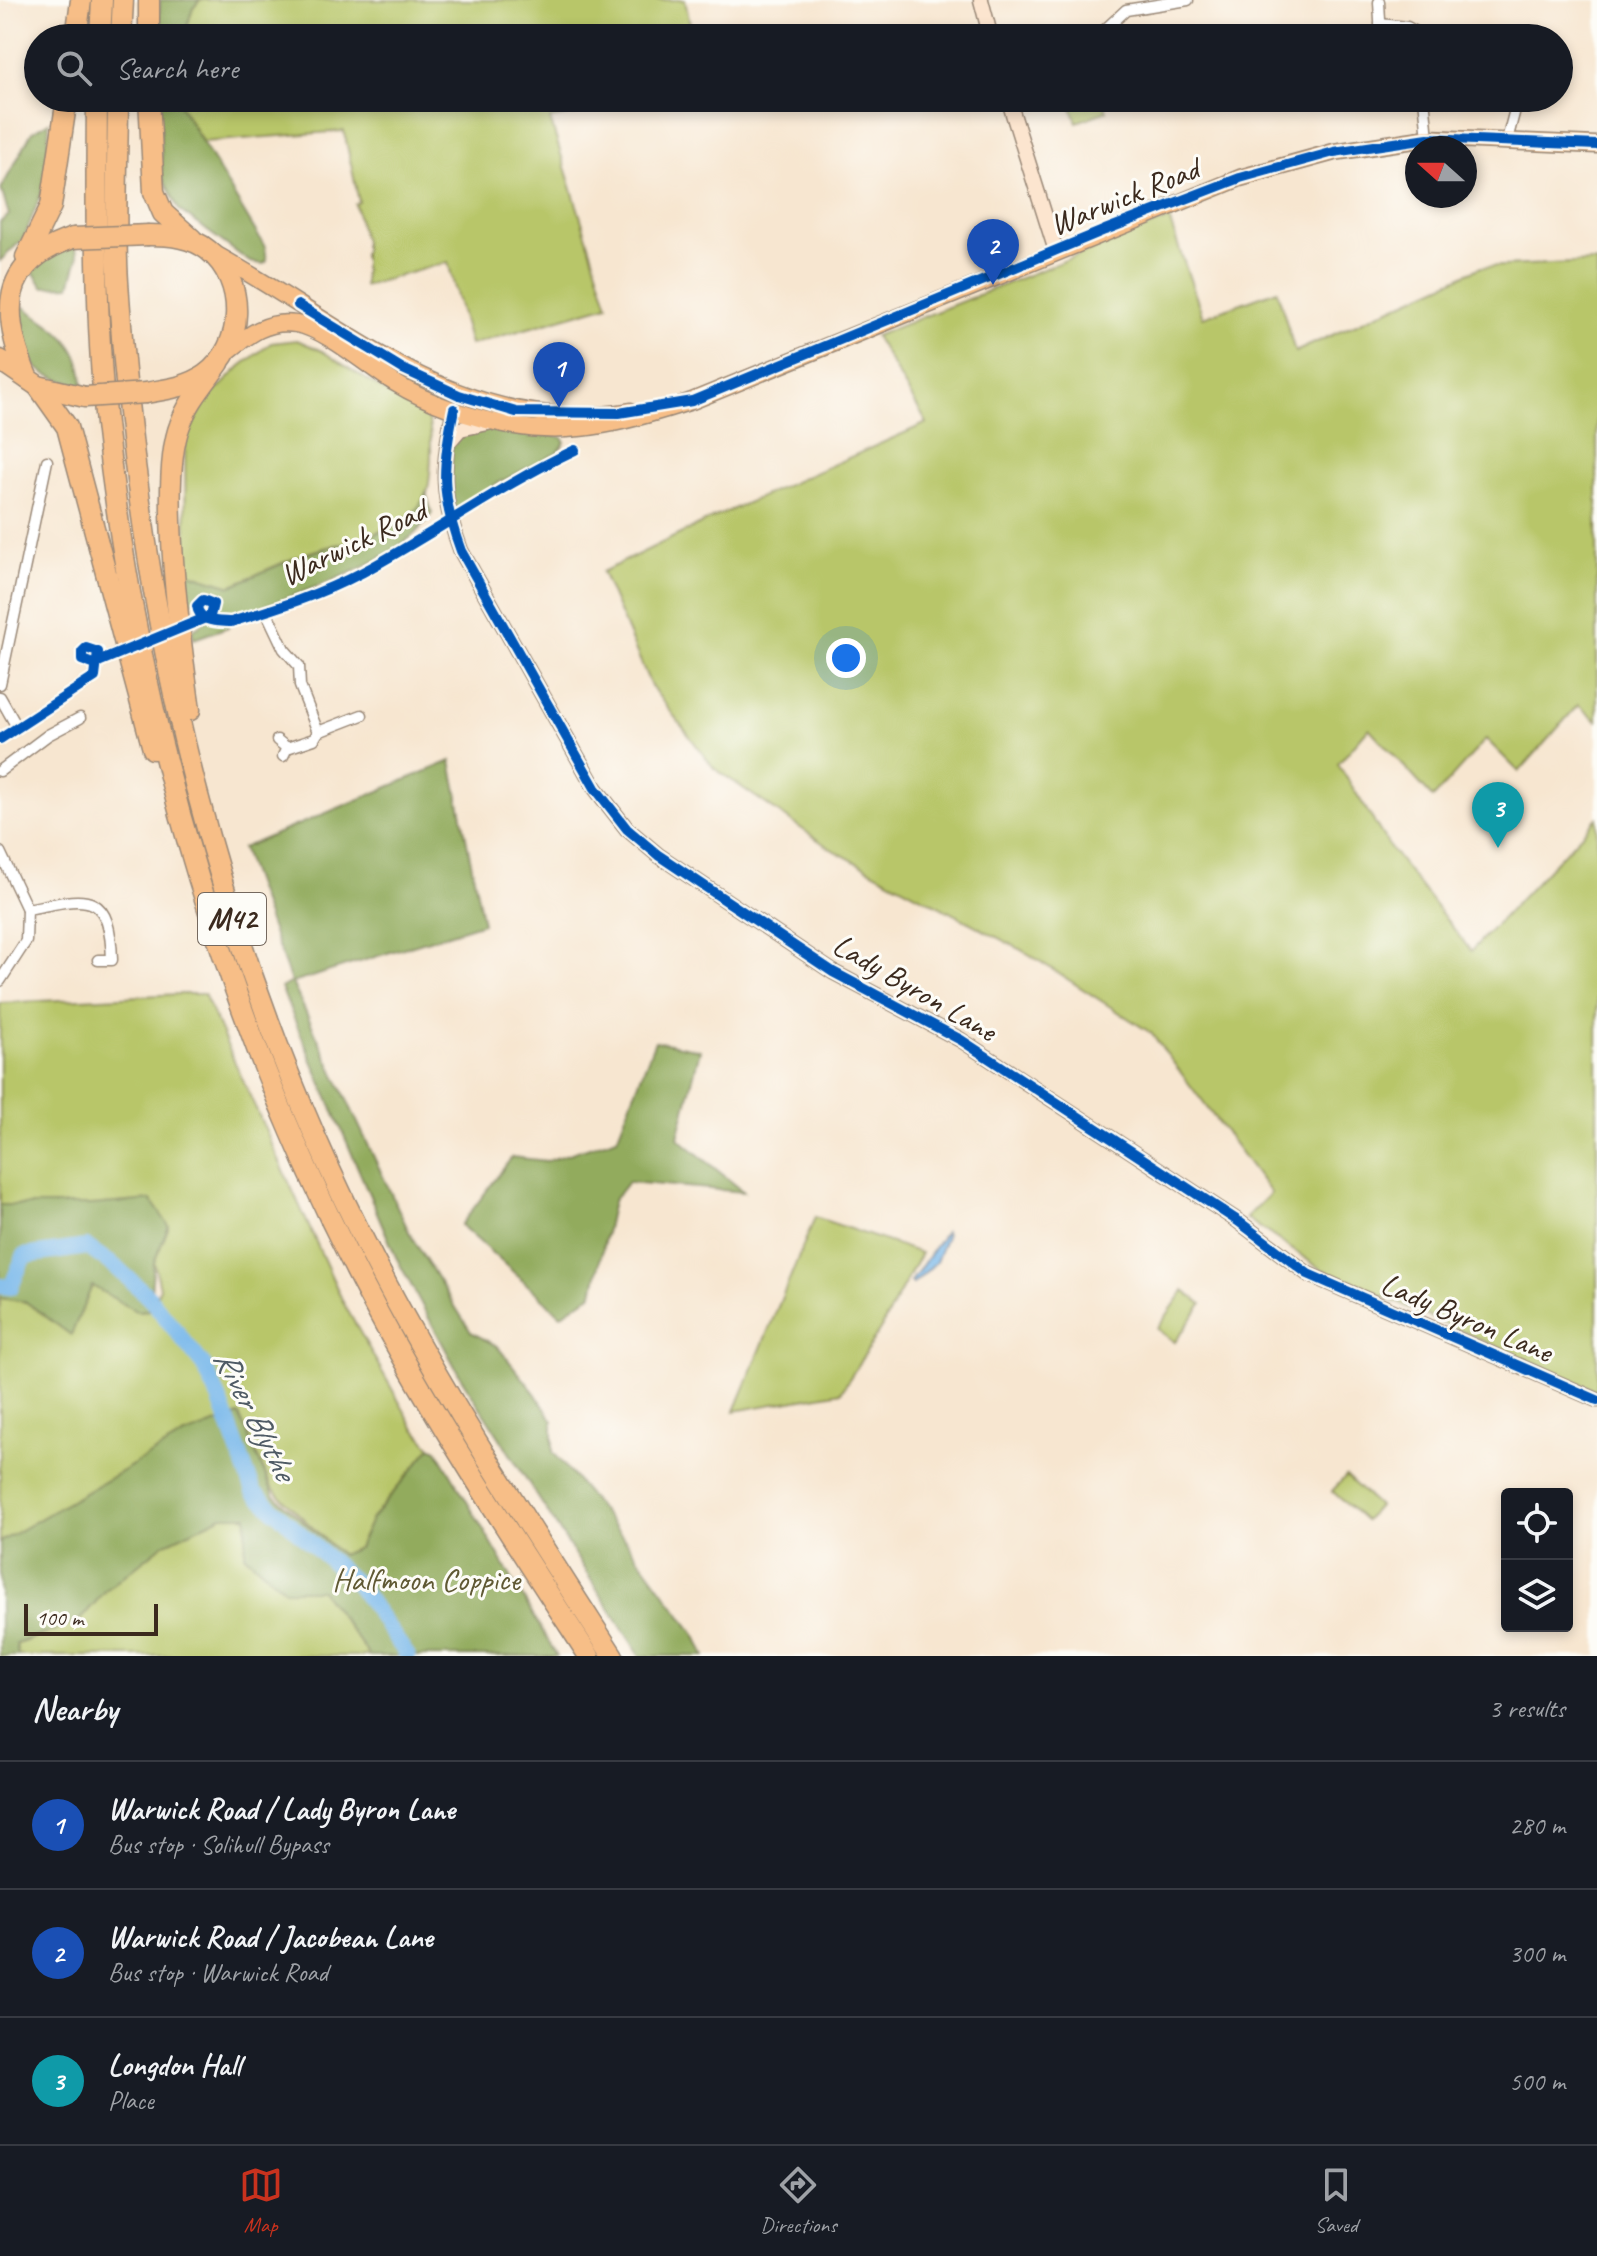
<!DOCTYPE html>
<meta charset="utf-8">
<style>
body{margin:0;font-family:Caveat,sans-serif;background:#20242c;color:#f1f3f6}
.controls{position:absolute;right:24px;bottom:24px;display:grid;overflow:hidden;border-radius:8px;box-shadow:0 4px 12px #0003}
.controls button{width:72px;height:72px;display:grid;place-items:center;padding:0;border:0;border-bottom:2px solid #363941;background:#171b24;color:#f1f3f6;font:40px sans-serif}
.compass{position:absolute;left:1405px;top:136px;width:72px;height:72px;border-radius:50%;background:#171b24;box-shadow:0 4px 12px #0003;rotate:291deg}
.scale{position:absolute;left:24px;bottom:20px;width:134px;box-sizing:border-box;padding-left:8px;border:4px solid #3b2a1e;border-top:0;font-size:22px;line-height:28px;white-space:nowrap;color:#3b2a1e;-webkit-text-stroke:6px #fdfcf7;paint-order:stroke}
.you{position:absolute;left:846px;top:658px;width:28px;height:28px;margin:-20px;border:6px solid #fff;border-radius:50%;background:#1a73e8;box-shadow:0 0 0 12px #1a73e833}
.badge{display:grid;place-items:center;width:52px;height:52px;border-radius:50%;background:#c8321e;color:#fff;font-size:26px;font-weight:700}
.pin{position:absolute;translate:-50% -66px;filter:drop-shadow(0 2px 4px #0008)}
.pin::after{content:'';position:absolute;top:42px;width:28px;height:24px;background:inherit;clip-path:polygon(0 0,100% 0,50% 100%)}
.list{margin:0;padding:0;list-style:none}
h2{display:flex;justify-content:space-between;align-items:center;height:104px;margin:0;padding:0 32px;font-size:34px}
h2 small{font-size:26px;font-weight:400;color:#9ea1a6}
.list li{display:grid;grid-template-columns:52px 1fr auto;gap:24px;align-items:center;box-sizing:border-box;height:128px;padding:0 32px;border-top:2px solid #363941}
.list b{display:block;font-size:30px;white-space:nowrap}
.list p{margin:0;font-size:26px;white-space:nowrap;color:#9ea1a6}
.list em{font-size:26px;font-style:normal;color:#9ea1a6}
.icon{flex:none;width:44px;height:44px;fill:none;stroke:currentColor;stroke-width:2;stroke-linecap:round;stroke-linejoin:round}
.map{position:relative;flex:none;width:1597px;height:1656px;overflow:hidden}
.search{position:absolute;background:#171b24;box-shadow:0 4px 12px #0003;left:24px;right:24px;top:24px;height:88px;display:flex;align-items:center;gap:20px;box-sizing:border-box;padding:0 28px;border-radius:44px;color:#9ea1a6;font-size:30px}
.sheet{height:488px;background:#171b24}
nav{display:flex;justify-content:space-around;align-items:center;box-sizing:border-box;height:112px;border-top:2px solid #363941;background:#171b24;font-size:22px;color:#9ea1a6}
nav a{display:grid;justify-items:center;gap:4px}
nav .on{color:#c8321e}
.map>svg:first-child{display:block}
.green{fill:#b8c669;stroke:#7a7844;stroke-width:2}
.forest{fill:#92ab5d;stroke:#666a3e;stroke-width:2}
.water{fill:#75b6ea;stroke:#587084;stroke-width:2}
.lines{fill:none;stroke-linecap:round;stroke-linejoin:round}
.river{stroke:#75b6ea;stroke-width:16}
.street-casing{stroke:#987;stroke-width:13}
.secondary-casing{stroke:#987;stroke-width:17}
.primary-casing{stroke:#987;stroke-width:19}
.highway-casing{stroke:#987;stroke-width:23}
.street{stroke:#fff;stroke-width:10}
.secondary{stroke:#fce5cf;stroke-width:14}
.primary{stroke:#f7be87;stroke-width:16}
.highway{stroke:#f7be87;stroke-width:20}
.highway-bridge-casing{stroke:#987;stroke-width:23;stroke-linecap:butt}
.highway-bridge{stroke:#f7be87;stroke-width:20}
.cycleway-casing{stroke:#fdfcf7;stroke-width:15}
.cycleway{stroke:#0057b8;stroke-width:10}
.labels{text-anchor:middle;stroke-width:6;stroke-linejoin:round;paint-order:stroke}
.shield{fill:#fdfcf7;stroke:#75695f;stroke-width:2}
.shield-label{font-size:30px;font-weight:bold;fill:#3b2a1e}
.street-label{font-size:32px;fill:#3b2a1e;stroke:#fdfcf7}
.park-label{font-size:32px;fill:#605934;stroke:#fdfcf7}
.water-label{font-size:34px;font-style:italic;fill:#4f5b65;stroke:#fdfcf7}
</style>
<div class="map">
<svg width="1597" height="1656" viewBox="0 0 1597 1656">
<rect width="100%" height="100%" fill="#fdfcf7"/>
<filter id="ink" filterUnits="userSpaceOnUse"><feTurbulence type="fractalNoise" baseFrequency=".0125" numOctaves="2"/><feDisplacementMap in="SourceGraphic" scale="16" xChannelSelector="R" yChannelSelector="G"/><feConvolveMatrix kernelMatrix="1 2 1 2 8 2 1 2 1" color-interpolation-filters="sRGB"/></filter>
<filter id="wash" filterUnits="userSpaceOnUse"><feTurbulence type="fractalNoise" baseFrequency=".006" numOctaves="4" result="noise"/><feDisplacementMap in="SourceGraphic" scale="32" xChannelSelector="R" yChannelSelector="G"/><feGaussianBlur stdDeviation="1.8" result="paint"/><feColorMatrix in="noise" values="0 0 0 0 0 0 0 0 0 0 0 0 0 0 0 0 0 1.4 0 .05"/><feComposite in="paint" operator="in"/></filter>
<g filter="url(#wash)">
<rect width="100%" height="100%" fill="#f7e6d0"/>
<g class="green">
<path d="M200 0H685L693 38H183L193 8Z"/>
<path d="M180 98H661L550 119 608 305 470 345 448 262 364 286V242L355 204 359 202 344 131 203 142 181 107Z"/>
<path d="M1102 98 1107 111 1077 122 1072 108Z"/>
<path d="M1169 219 1203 317 1277 290 1295 352 1481 267 1597 262V721L1578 705 1519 772 1486 739 1433 798 1369 728 1338 764 1391 849 1471 951 1597 818V1391L1321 1269 1246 1218 1271 1193 1151 1033 1027 953 831 849 714 768 651 686 602 572 713 518 927 423 875 336Z"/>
<path d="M297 340 322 351 428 419C433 436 432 489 423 504 406 531 335 543 305 554 280 563 256 575 231 586L186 572 185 439 205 402 241 366 271 343Z"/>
<path d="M181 994H204L344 1304 414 1428 431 1447 371 1520 358 1548 341 1555 272 1488 238 1415 183 1436 0 1542V1298L26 1302 70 1334 92 1285 136 1311 149 1310 160 1288 154 1262 169 1226 91 1205H0V1003Z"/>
<path d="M815 1217 921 1253 881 1328 841 1392 735 1411Z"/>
<path d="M1184 1291 1202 1304 1175 1342 1157 1329Z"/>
<path d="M1346 1476 1378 1506 1365 1521 1332 1491Z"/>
<path d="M222 1516H248L245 1555 285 1590H321L370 1656H18L15 1645 78 1622 107 1589 164 1544Z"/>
</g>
<g class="forest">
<path d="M160 0H200L193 8 183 38H158Z"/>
<path d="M159 98H180L181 107 265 247 267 261 263 264 250 262 179 210 162 176Z"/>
<path d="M49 122 47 178 24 238 0 261V222L9 215 1 189 32 132Z"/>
<path d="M75 243 78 258 70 286 43 287 30 267Z"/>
<path d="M24 307C57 330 82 342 83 386 28 373 31 365 11 315Z"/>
<path d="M493 429 562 437 565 442 558 452 496 484 453 512C450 489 437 444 466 432 473 429 485 430 493 429Z"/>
<path d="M426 493 432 513C401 566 287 596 230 618L228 627 194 639 192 630 217 614 219 608 207 599 188 602 186 572 231 586C256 575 281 563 307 554 343 541 412 534 426 493Z"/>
<path d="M451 761 483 923 292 983 411 1236 471 1332 497 1346 535 1393 553 1421V1452L628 1543 696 1636 705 1656H640L460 1376 396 1257 281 988 291 982 242 848Z"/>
<path d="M655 1041 700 1050 678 1138 744 1192 628 1182 613 1201 593 1293 561 1315 461 1225 512 1157 547 1161 617 1138Z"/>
<path d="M151 1200 169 1226 154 1262 149 1310 136 1311 92 1286 71 1335 26 1302 0 1298V1205H91Z"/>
<path d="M239 1415 274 1495 341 1555 358 1548 371 1520 431 1447 437 1450 557 1656H370L321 1590H285L245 1555 247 1516H222L164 1544 107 1589 78 1622 16 1644 18 1656H0V1542L183 1436Z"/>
</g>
<path class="water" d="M945 1232 946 1236 936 1262 913 1284 911 1282Z"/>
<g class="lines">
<path class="river" d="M0 1286 11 1287 24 1256 87 1247 117 1268 149 1297 204 1366 219 1398 254 1492 358 1585 408 1656"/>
</g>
</g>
<g filter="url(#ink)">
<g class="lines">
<g class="street-casing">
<g id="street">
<path d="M1379 2 1381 38"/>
<path d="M1380 24 1407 27 1427 38"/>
<path d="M1096 38 1126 10 1188 0"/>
<path d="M1424 98 1428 138"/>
<path d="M1507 140 1518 98"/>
<path d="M266 611 284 649 299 666 300 686 318 732 314 739 287 748 283 756"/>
<path d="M231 622C275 609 322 594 363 572 435 533 501 485 575 450"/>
<path d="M0 684 47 461"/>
<path d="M0 697 17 727"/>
<path d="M318 732 362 715"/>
<path d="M0 739 95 677"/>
<path d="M277 740 287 748"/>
<path d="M0 771 48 735 80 718"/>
<path d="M0 852 27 909C85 898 110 887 112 960H98"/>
<path d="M0 981 26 941 27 909"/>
</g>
</g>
<g class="secondary-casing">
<g id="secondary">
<path d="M981 0 991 38"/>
<path d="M1008 98 1056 251"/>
<path d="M454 409C442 466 440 495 461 551L595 788 627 829 658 855 833 972 961 1040 1238 1221 1308 1274 1597 1400"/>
<path d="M448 443 460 429 488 423"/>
</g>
</g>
<g class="primary-casing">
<g id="primary">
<path d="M215 254C350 328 464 440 631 411"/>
<path d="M226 353C247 336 267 319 296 324 326 329 367 366 395 383 429 404 475 419 514 426 577 437 633 420 692 401L1240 178 1334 152 1428 138 1597 145"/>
</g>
</g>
<g class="highway-casing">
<g id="highway">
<path d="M76 38 81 0"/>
<path d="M100 38 102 0"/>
<path d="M121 38 123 0"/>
<path d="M149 38V0"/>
<path d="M97 98C96 207 95 315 106 424 139 730 230 1035 375 1307 439 1427 515 1542 589 1656"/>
<path d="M118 98C118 159 114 221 118 282 139 622 218 959 375 1262 446 1399 530 1527 613 1656"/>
<path d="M149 98 154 192 163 213 192 239"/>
<path d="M26 257 51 206 67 98"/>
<path d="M0 360 38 386 85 397"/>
<path d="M28 379C0 313 0 262 73 238"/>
<path d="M38 386 67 427 153 749"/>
<path d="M146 393C167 389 188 387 205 375 245 346 247 281 208 250 192 237 170 235 149 235"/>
<path d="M190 710C181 647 158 480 180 425 188 402 205 383 219 363"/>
</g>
</g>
<use href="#street" class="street"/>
<use href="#secondary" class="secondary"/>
<use href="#primary" class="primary"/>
<use href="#highway" class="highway"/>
<g class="highway-bridge-casing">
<g id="highway-bridge">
<path d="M73 238 149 235"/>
<path d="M85 397 146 393"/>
</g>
</g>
<use href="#highway-bridge" class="highway-bridge"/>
<g class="cycleway-casing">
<g id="cycleway">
<path d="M298 305 403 369 459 395 516 412 619 413 692 401 1105 230 1240 178 1334 152 1428 138 1597 145"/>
<path d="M454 409C442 466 440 495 461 551L595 788 627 829 658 855 833 972 961 1040 1238 1221 1308 1274 1597 1400"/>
<path d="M0 739 95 677 98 652 86 648 82 652V660L93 664 210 616 213 604 203 600 197 606C199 623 218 621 231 622 275 609 322 594 363 572 435 533 501 485 575 450"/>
</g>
</g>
<use href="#cycleway" class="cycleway"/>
</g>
</g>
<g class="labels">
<rect class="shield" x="198" y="893" width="68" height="52" rx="6"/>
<g class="shield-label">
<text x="232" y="929">M42</text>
</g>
<g class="street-label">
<text transform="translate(1124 196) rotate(-22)" y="11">Warwick Road</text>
<text transform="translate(353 542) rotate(-26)" y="11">Warwick Road</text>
<text transform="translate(915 987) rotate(30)" y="11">Lady Byron Lane</text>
<text transform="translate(1467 1317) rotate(23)" y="11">Lady Byron Lane</text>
</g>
<g class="park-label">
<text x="426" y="1590">Halfmoon Coppice</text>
</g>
<g class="water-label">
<text transform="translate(256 1414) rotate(63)" y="12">River Blythe</text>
</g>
</g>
</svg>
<div class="controls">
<button><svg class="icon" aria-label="locate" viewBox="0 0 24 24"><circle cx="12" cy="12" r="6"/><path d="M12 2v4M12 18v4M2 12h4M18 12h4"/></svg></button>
<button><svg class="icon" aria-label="layers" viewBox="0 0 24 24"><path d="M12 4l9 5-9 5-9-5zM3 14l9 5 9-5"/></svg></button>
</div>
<svg class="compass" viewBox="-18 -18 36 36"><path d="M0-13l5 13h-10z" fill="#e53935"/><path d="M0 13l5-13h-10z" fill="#9ea1a6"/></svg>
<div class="scale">100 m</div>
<div class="you"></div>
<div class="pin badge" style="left:559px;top:408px;background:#1a4fb4">1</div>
<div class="pin badge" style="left:993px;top:285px;background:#1a4fb4">2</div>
<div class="pin badge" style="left:1498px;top:848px;background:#0f9aa8">3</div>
<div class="search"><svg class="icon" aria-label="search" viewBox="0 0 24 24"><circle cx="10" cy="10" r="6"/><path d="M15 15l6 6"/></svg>Search here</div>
</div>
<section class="sheet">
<h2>Nearby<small>3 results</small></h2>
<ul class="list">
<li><span class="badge" style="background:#1a4fb4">1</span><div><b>Warwick Road / Lady Byron Lane</b><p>Bus stop · Solihull Bypass</p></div><em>280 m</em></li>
<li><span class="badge" style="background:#1a4fb4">2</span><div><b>Warwick Road / Jacobean Lane</b><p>Bus stop · Warwick Road</p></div><em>300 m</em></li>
<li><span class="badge" style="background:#0f9aa8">3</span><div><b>Longdon Hall</b><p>Place</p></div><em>500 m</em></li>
</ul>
</section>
<nav>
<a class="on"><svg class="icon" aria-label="map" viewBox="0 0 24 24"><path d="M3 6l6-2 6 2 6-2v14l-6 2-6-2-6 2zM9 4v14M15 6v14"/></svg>Map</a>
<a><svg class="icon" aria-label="directions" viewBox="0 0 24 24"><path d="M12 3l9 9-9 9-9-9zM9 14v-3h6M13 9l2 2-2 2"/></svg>Directions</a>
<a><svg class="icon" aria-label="saved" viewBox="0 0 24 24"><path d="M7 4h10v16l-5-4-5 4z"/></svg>Saved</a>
</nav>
